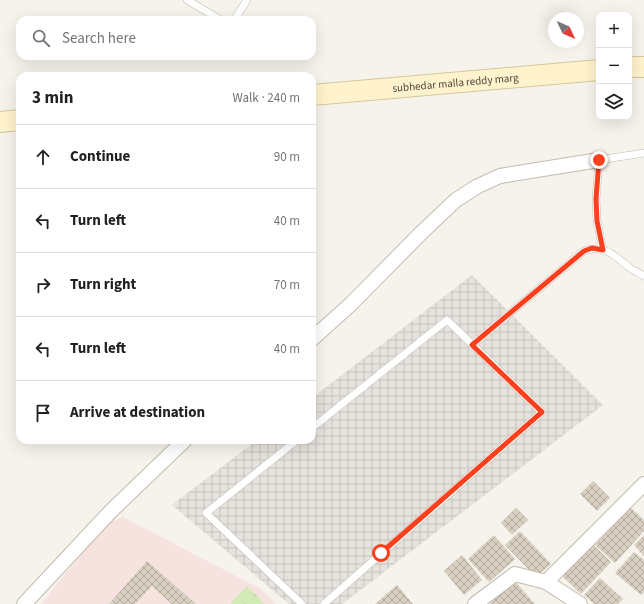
<!DOCTYPE html>
<meta charset="utf-8">
<style>
body{margin:0;font-family:"Source Sans 3",sans-serif;background:#f6f6f6;color:#202124}
.controls{position:absolute;right:12px;top:12px;display:grid;overflow:hidden;border-radius:8px;box-shadow:0 4px 16px #0002}
.controls button{width:36px;height:36px;display:grid;place-items:center;padding:0;border:0;border-bottom:1px solid #e0e0e0;background:#fff;color:#202124;font:20px sans-serif}
.compass{position:absolute;left:548px;top:12px;width:36px;height:36px;border-radius:50%;background:#fff;box-shadow:0 4px 16px #0002;rotate:134deg}
.stop{position:absolute;width:12px;height:12px;margin:-9px;border:3px solid #fc3f1d;border-radius:50%;background:#fff}
.stop.end{background:#fc3f1d;border-color:#fff;box-shadow:0 1px 4px #0008}
.list{margin:0;padding:0;list-style:none}
h2{display:flex;justify-content:space-between;align-items:center;height:52px;margin:0;padding:0 16px;font-size:17px}
h2 small{font-size:13px;font-weight:400;color:#757577}
.list li{display:grid;grid-template-columns:26px 1fr auto;gap:12px;align-items:center;box-sizing:border-box;height:64px;padding:0 16px;border-top:1px solid #e0e0e0}
.list b{display:block;font-size:15px;white-space:nowrap}
.list em{font-size:13px;font-style:normal;color:#757577}
.icon{flex:none;width:22px;height:22px;fill:none;stroke:currentColor;stroke-width:2;stroke-linecap:round;stroke-linejoin:round}
.map{position:relative;flex:none;width:644px;height:604px;overflow:hidden}
.search{position:absolute;background:#fff;box-shadow:0 4px 16px #0002;left:16px;top:16px;width:300px;height:44px;display:flex;align-items:center;gap:10px;box-sizing:border-box;padding:0 14px;border-radius:12px;color:#757577;font-size:15px}
.panel{position:absolute;background:#fff;box-shadow:0 4px 16px #0002;left:16px;top:72px;width:300px;height:372px;border-radius:12px}
.map>svg:first-child{display:block}
.industrial{fill:url(#industrial-grid)}
.medical{fill:#f6e3e0}
.grass{fill:url(#grass-tufts)}
.building{fill:url(#building-cross-hatch)}
.lines{fill:none;stroke-linecap:round;stroke-linejoin:round}
.service-casing{stroke:#c2bbae;stroke-width:8}
.minor-casing{stroke:#c2bbae;stroke-width:16}
.secondary-casing{stroke:#d6c79b;stroke-width:22}
.service{stroke:#fff;stroke-width:7}
.minor{stroke:#fff;stroke-width:14}
.secondary{stroke:#fff3cd;stroke-width:20}
.route{stroke:#fc3f1d;stroke-width:5}
.labels{text-anchor:middle;stroke-width:3;stroke-linejoin:round;paint-order:stroke}
.street-label{font-size:11px;fill:#4b4439;stroke:#fff}
</style>
<div class="map">
<svg width="644" height="604" viewBox="0 0 644 604">
<defs>
<pattern id="industrial-grid" width="8" height="8" patternUnits="userSpaceOnUse"><rect width="8" height="8" fill="#e6e2dd"/><path d="M0 4h8M4 0v8" fill="none" stroke="#c7c3be"/></pattern>
<pattern id="grass-tufts" width="24" height="20" patternUnits="userSpaceOnUse"><rect width="24" height="20" fill="#d2eab5"/><path d="M3 7l-1-3M5 7V3M7 7l1-3M15 17l-1-3M17 17v-4M19 17l1-3" fill="none" stroke="#b6ca9c"/></pattern>
<pattern id="building-cross-hatch" width="8" height="8" patternUnits="userSpaceOnUse"><rect width="8" height="8" fill="#d8cfc1"/><path d="M0 0l8 8M0 8l8-8" fill="none" stroke="#b1aa9e"/></pattern>
</defs>
<rect width="100%" height="100%" fill="#f6f3ec"/>
<path class="industrial" d="M472 275 603 405 342 604H289L172 505 257 440H312V398Z"/>
<path class="medical" d="M123 517 261 589 276 604H41L106 524Z"/>
<path class="grass" d="M247 586 265 604H230Z"/>
<g class="building">
<path d="M593 481 610 498 597 511 580 494Z"/>
<path d="M630 507 644 520V531L615 563 595 545Z"/>
<path d="M516 508 528 520 512 535 501 523Z"/>
<path d="M520 531 551 564 536 577 505 545Z"/>
<path d="M494 535 515 559 489 582 468 559Z"/>
<path d="M644 535V556L634 545Z"/>
<path d="M591 543 611 562 581 594 562 576Z"/>
<path d="M634 552 644 560V592L641 595 615 573Z"/>
<path d="M462 555 482 580 464 595 444 571Z"/>
<path d="M147 561 195 603 194 604H172L152 586 135 604H109Z"/>
<path d="M512 578 535 604H492L488 600Z"/>
<path d="M600 578 623 599 618 604H594L584 595Z"/>
<path d="M397 585 413 604H375Z"/>
</g>
<g class="lines">
<g class="service-casing">
<g id="service">
<path d="M187 0 221 20"/>
<path d="M233 20 236 17 247 0"/>
<path d="M603 250 597 221 596 199 599 160 644 153"/>
<path d="M472 345 584 251C604 243 616 257 630 268 634 271 639 273 644 276"/>
<path d="M312 428 447 320 542 412 324 604"/>
<path d="M297 440 206 513 302 604"/>
</g>
</g>
<g class="minor-casing">
<g id="minor">
<path d="M312 339 351 304 421 233 456 200 478 186 500 176 599 160"/>
<path d="M546 582 644 484"/>
<path d="M24 604 111 511 185 440"/>
<path d="M475 604 515 574 546 582 580 604"/>
</g>
</g>
<g class="secondary-casing">
<g id="secondary">
<path d="M629 67H644"/>
<path id="s1" d="M312 95 599 70"/>
<path d="M0 122 20 120"/>
</g>
</g>
<use href="#service" class="service"/>
<use href="#minor" class="minor"/>
<use href="#secondary" class="secondary"/>
</g>
<g class="lines">
<path class="route" d="M381 553 542 412 472 345 584 251 592 248 603 250 597 221 596 199 599 160"/>
</g>
<g class="labels">
<g class="street-label">
<text dy="4" stroke="none"><textPath href="#s1" startOffset="144">subhedar malla reddy marg</textPath></text>
</g>
</g>
</svg>
<div class="controls">
<button>+</button>
<button>−</button>
<button><svg class="icon" aria-label="layers" viewBox="0 0 24 24"><path d="M12 4l9 5-9 5-9-5zM3 14l9 5 9-5"/></svg></button>
</div>
<svg class="compass" viewBox="-18 -18 36 36"><path d="M0-13l5 13h-10z" fill="#e53935"/><path d="M0 13l5-13h-10z" fill="#757577"/></svg>
<div class="stop" style="left:381px;top:553px"></div>
<div class="stop end" style="left:599px;top:160px"></div>
<div class="search"><svg class="icon" aria-label="search" viewBox="0 0 24 24"><circle cx="10" cy="10" r="6"/><path d="M15 15l6 6"/></svg>Search here</div>
<section class="panel">
<h2>3 min<small>Walk · 240 m</small></h2>
<ul class="list">
<li><svg class="icon" aria-label="ahead" viewBox="0 0 24 24"><path d="M12 20V5M6 11l6-6 6 6"/></svg><div><b>Continue</b></div><em>90 m</em></li>
<li><svg class="icon" aria-label="left" viewBox="0 0 24 24"><path d="M17 20v-9H6M10 6l-5 5 5 5"/></svg><div><b>Turn left</b></div><em>40 m</em></li>
<li><svg class="icon" aria-label="right" viewBox="0 0 24 24"><path d="M7 20v-9h11M14 6l5 5-5 5"/></svg><div><b>Turn right</b></div><em>70 m</em></li>
<li><svg class="icon" aria-label="left" viewBox="0 0 24 24"><path d="M17 20v-9H6M10 6l-5 5 5 5"/></svg><div><b>Turn left</b></div><em>40 m</em></li>
<li><svg class="icon" aria-label="arrive" viewBox="0 0 24 24"><path d="M6 21V4h12l-3 4 3 4H6"/></svg><div><b>Arrive at destination</b></div></li>
</ul>
</section>
</div>
